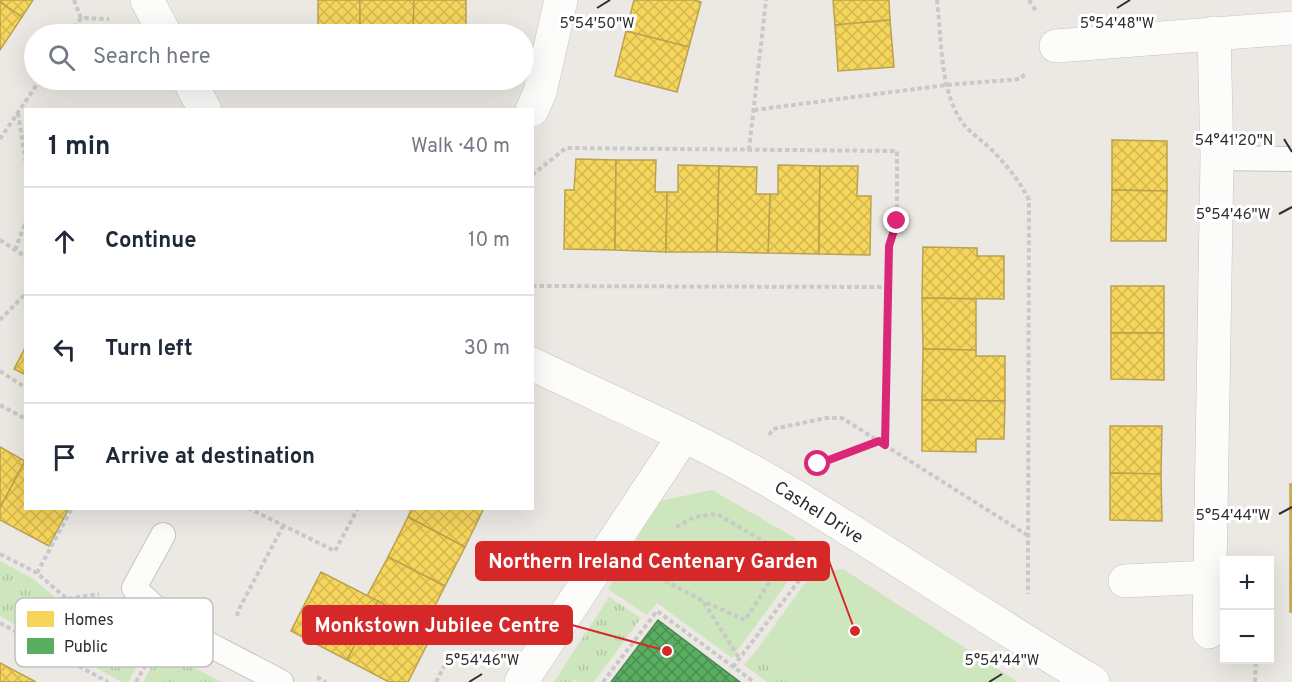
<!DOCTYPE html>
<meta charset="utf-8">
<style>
body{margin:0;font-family:Overpass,sans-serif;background:#f6f6f7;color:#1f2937}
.controls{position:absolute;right:18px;bottom:18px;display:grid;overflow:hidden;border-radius:0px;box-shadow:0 6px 24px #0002}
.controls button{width:54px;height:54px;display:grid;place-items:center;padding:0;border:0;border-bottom:2px solid #e0e1e3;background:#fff;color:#1f2937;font:30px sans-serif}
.stop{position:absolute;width:18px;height:18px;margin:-14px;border:4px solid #db2777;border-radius:50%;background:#fff}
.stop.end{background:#db2777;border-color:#fff;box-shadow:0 2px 6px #0008}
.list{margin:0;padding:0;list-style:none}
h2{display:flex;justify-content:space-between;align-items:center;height:78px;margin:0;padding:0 24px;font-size:26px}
h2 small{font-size:20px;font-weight:400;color:#747a83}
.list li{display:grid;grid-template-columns:39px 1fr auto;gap:18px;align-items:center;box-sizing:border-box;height:108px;padding:0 24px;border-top:2px solid #e0e1e3}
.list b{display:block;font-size:22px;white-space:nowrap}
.list em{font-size:20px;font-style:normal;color:#747a83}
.icon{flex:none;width:33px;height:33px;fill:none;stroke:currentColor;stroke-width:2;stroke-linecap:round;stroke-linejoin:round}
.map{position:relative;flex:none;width:1292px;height:682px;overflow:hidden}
.search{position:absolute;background:#fff;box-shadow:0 6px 24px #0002;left:24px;top:24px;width:510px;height:66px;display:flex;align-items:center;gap:15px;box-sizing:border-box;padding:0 21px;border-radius:33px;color:#747a83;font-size:22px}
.panel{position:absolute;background:#fff;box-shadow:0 6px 24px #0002;left:24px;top:108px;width:510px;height:402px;border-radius:0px}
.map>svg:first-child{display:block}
.grass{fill:url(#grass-tufts)}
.garden{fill:#cee6be}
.homes{fill:url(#homes-cross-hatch);stroke:#baa34e;stroke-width:1.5}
.public{fill:url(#public-cross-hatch);stroke:#4d8852;stroke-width:1.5}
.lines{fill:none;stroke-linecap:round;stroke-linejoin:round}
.service-casing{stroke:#c5c4c5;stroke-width:26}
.minor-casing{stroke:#c5c4c5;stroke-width:34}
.path{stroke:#c9c9c8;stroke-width:4;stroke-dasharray:4.5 3;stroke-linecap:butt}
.service{stroke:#fcfcfb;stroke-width:24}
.minor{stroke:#fcfcfb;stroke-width:33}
.route{stroke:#db2777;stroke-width:8}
.ticks{fill:none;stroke:#2e2e2e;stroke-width:2}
.labels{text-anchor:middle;stroke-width:6;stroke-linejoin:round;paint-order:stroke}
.street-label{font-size:18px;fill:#2e2e2e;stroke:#fff}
.key{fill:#fff;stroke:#c0c0c0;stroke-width:1.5}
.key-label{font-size:16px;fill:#2e2e2e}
.ticks-label{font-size:15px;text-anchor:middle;fill:#2e2e2e;stroke:#fff;stroke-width:6;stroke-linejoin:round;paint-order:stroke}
.leader{fill:none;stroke:#d62828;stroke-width:2}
.callout-dot{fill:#d62828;stroke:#fff;stroke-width:2}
.callout{fill:#d62828;stroke:#d62828;stroke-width:2}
.callout-label{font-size:20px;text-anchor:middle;font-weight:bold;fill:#fff}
</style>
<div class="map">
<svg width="1292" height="682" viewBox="0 0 1292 682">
<defs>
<pattern id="grass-tufts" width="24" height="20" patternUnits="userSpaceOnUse" patternTransform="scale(1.5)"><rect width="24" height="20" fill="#cee6be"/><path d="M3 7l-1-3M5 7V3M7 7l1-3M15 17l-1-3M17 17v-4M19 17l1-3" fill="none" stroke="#b1c6a4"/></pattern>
<pattern id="homes-cross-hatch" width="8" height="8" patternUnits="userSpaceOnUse" patternTransform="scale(1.5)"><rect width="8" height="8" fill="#f6d55c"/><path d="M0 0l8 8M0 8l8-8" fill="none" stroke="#d3b750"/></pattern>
<pattern id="public-cross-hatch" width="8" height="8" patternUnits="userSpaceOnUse" patternTransform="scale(1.5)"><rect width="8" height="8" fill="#5aae61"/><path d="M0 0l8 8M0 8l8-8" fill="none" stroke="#4b8e50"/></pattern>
</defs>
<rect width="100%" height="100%" fill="#ece8e4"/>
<g class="grass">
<path d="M0 561 32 578 62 603 149 645 128 682H122L0 616Z"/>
<path d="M609 597 641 618 594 682H578L574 679 572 682H554Z"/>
<path d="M759 647 803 682H767L744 665Z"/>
<path d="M160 650 222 682H143Z"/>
</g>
<g class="garden">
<path d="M712 490 795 538 800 565 732 658 657 603 647 615 608 589 659 501Z"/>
<path d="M843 569 1018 682H803L759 647 812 573Z"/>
</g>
<g class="homes">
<path d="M0 0H33L22 17 0 2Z"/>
<path d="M318 0H360V34H306V25L318 26Z"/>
<path d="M360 0H414L413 34H360Z"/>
<path d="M414 0H466V34H413Z"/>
<path d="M634 0H694L701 2 689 47 626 31Z"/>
<path d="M833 0H889L890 20 835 25Z"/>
<path d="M0 2 22 17 0 50Z"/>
<path d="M890 20 894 67 838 71 835 25Z"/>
<path d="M626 31 689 47 677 92 615 76Z"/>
<rect x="306" y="80" width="54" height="5"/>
<path d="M360 80H413V86L360 85Z"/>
<rect x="413" y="80" width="53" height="6"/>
<path d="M1112 140 1167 141V191L1112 190Z"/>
<path d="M576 159 616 160 615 250 564 249 565 190H574Z"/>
<path d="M616 160H656L655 192H667L666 252 615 250Z"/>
<path d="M678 165 719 166 717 252H666L667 192H678Z"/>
<path d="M778 165 820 166 819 254 768 253 770 194H778Z"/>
<path d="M719 166 757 167 756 194H770L768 253 717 252Z"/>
<path d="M820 166H858L857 196H871L870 255 819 254Z"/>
<path d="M1112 190 1167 191 1166 241H1111Z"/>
<path d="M923 247 977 248V256H1004V299L922 298Z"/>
<rect x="1111" y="286" width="53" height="47"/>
<path d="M922 298 976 299V350L923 349Z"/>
<path d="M1111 333H1164V380L1111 379Z"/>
<path d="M26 346V375L14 369Z"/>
<path d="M923 349 976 350V356H1005V401L922 400Z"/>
<path d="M922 400 1005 401 1004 439H976V452L922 451Z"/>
<path d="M1110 426H1162L1161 474 1110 473Z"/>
<path d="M0 447 25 461 0 508Z"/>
<path d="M25 461 26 508H69L49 546 0 520V508Z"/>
<path d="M1110 473 1161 474 1162 521 1110 520Z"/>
<rect x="1290" y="484" width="2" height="128"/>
<path d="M412 508H484L465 547 408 517Z"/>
<path d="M408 517 465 547 445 586 388 557Z"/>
<path d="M388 557 445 586 425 625 367 596Z"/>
<path d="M321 572 378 601 347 660 291 631Z"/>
<path d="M378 601 434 631 408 682H389L347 660Z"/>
<path d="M0 663 36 682H0Z"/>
</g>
<path class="public" d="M658 620 740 682H611Z"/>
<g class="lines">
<g class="service-casing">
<g id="service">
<path d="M1217 158 1292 159"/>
<path d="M163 535 134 588 170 621 191 635 281 682"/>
</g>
</g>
<g class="minor-casing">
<g id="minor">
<path d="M147 0 165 34"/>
<path d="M1056 46 1292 28"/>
<path d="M189 80 205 110"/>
<path d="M532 110 540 92 561 0"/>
<path d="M532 364C613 403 696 438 773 483 881 547 985 618 1093 682"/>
<path d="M1125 581 1210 577"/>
<path d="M1209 632 1217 158 1214 33"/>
<path d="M521 682 683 437"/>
</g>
</g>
<g class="path">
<path d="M74 0 81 18 109 19"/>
<path d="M937 0C942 39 939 94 965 126 973 135 984 142 993 151 1007 166 1020 181 1029 200L1028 594"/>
<path d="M1029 0 1036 11"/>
<path d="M70 34 81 18"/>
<path d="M754 110 946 85 1020 79 1025 74"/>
<path d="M18 113 26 163"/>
<path d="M0 139 40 80"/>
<path d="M749 150 766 0"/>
<path d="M532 175 566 148 897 151V221L889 246 885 445"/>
<path d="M0 240 26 257"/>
<path d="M15 250 26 221"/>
<path d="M532 286 888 287"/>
<path d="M0 320 26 293"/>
<path d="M0 371 26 388"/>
<path d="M0 405 26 419"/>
<path d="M769 435 773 429 826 418H842L1027 535"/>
<path d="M821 463 878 442"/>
<path d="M248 508 335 551 358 508"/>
<path d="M676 527 694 517 717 514 787 555 745 620 703 601"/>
<path d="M0 554 37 573 67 599 99 594"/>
<path d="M653 562 662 579 703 601 739 658"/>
<path d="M37 573 72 508"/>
<path d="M237 616 238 611 283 526"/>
<path d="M0 623 108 682"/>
<path d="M733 667 817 557"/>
<path d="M317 677 326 682"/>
<path d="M136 682 152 653"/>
<path d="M436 682 451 653 489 657"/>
<path d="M603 682 657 611 754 682"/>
<path d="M1255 682 1256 660"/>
</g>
<use href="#service" class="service"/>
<use href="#minor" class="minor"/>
</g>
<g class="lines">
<path class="route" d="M818 464 879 441 885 445 889 246 897 221"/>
</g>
<path class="ticks" d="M597 8 610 0M1117 8 1130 0M1284 139 1292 152M1279 214 1292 207M1279 514 1292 507M469 682 482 674M989 682 1002 674"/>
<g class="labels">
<g class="street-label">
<text transform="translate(819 512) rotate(32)" y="6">Cashel Drive</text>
</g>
</g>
<rect x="15" y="598" width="198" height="69" rx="9" class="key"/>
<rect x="27" y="611" width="27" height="16" fill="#f6d55c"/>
<rect x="27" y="638" width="27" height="16" fill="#5aae61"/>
<g class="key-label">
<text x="64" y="625">Homes</text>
<text x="64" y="652">Public</text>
</g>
<g class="ticks-label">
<text x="597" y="28">5°54'50"W</text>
<text x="1117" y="28">5°54'48"W</text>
<text x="1234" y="145">54°41'20"N</text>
<text x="1233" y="219">5°54'46"W</text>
<text x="1233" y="520">5°54'44"W</text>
<text x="482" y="665">5°54'46"W</text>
<text x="1002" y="665">5°54'44"W</text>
</g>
<path class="leader" d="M855 631L829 561M667 651L572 625"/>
<g class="callout-dot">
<circle cx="855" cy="631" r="6"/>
<circle cx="667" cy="651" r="6"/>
</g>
<g class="callout">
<rect x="476" y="542" width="353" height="38" rx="6"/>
<rect x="303" y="606" width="269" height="38" rx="6"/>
</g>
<g class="callout-label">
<text x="653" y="568">Northern Ireland Centenary Garden</text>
<text x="437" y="632">Monkstown Jubilee Centre</text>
</g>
</svg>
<div class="controls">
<button>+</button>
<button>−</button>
</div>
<div class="stop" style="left:818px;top:464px"></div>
<div class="stop end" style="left:897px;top:221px"></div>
<div class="search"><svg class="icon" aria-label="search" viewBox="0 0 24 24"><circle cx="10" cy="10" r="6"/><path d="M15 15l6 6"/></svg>Search here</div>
<section class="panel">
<h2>1 min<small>Walk · 40 m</small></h2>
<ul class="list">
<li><svg class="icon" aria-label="ahead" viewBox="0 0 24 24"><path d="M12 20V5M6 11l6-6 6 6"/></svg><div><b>Continue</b></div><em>10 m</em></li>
<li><svg class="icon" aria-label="left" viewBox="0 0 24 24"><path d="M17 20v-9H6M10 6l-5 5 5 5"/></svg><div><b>Turn left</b></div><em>30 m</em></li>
<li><svg class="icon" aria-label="arrive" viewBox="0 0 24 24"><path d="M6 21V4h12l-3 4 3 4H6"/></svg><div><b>Arrive at destination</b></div></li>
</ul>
</section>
</div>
